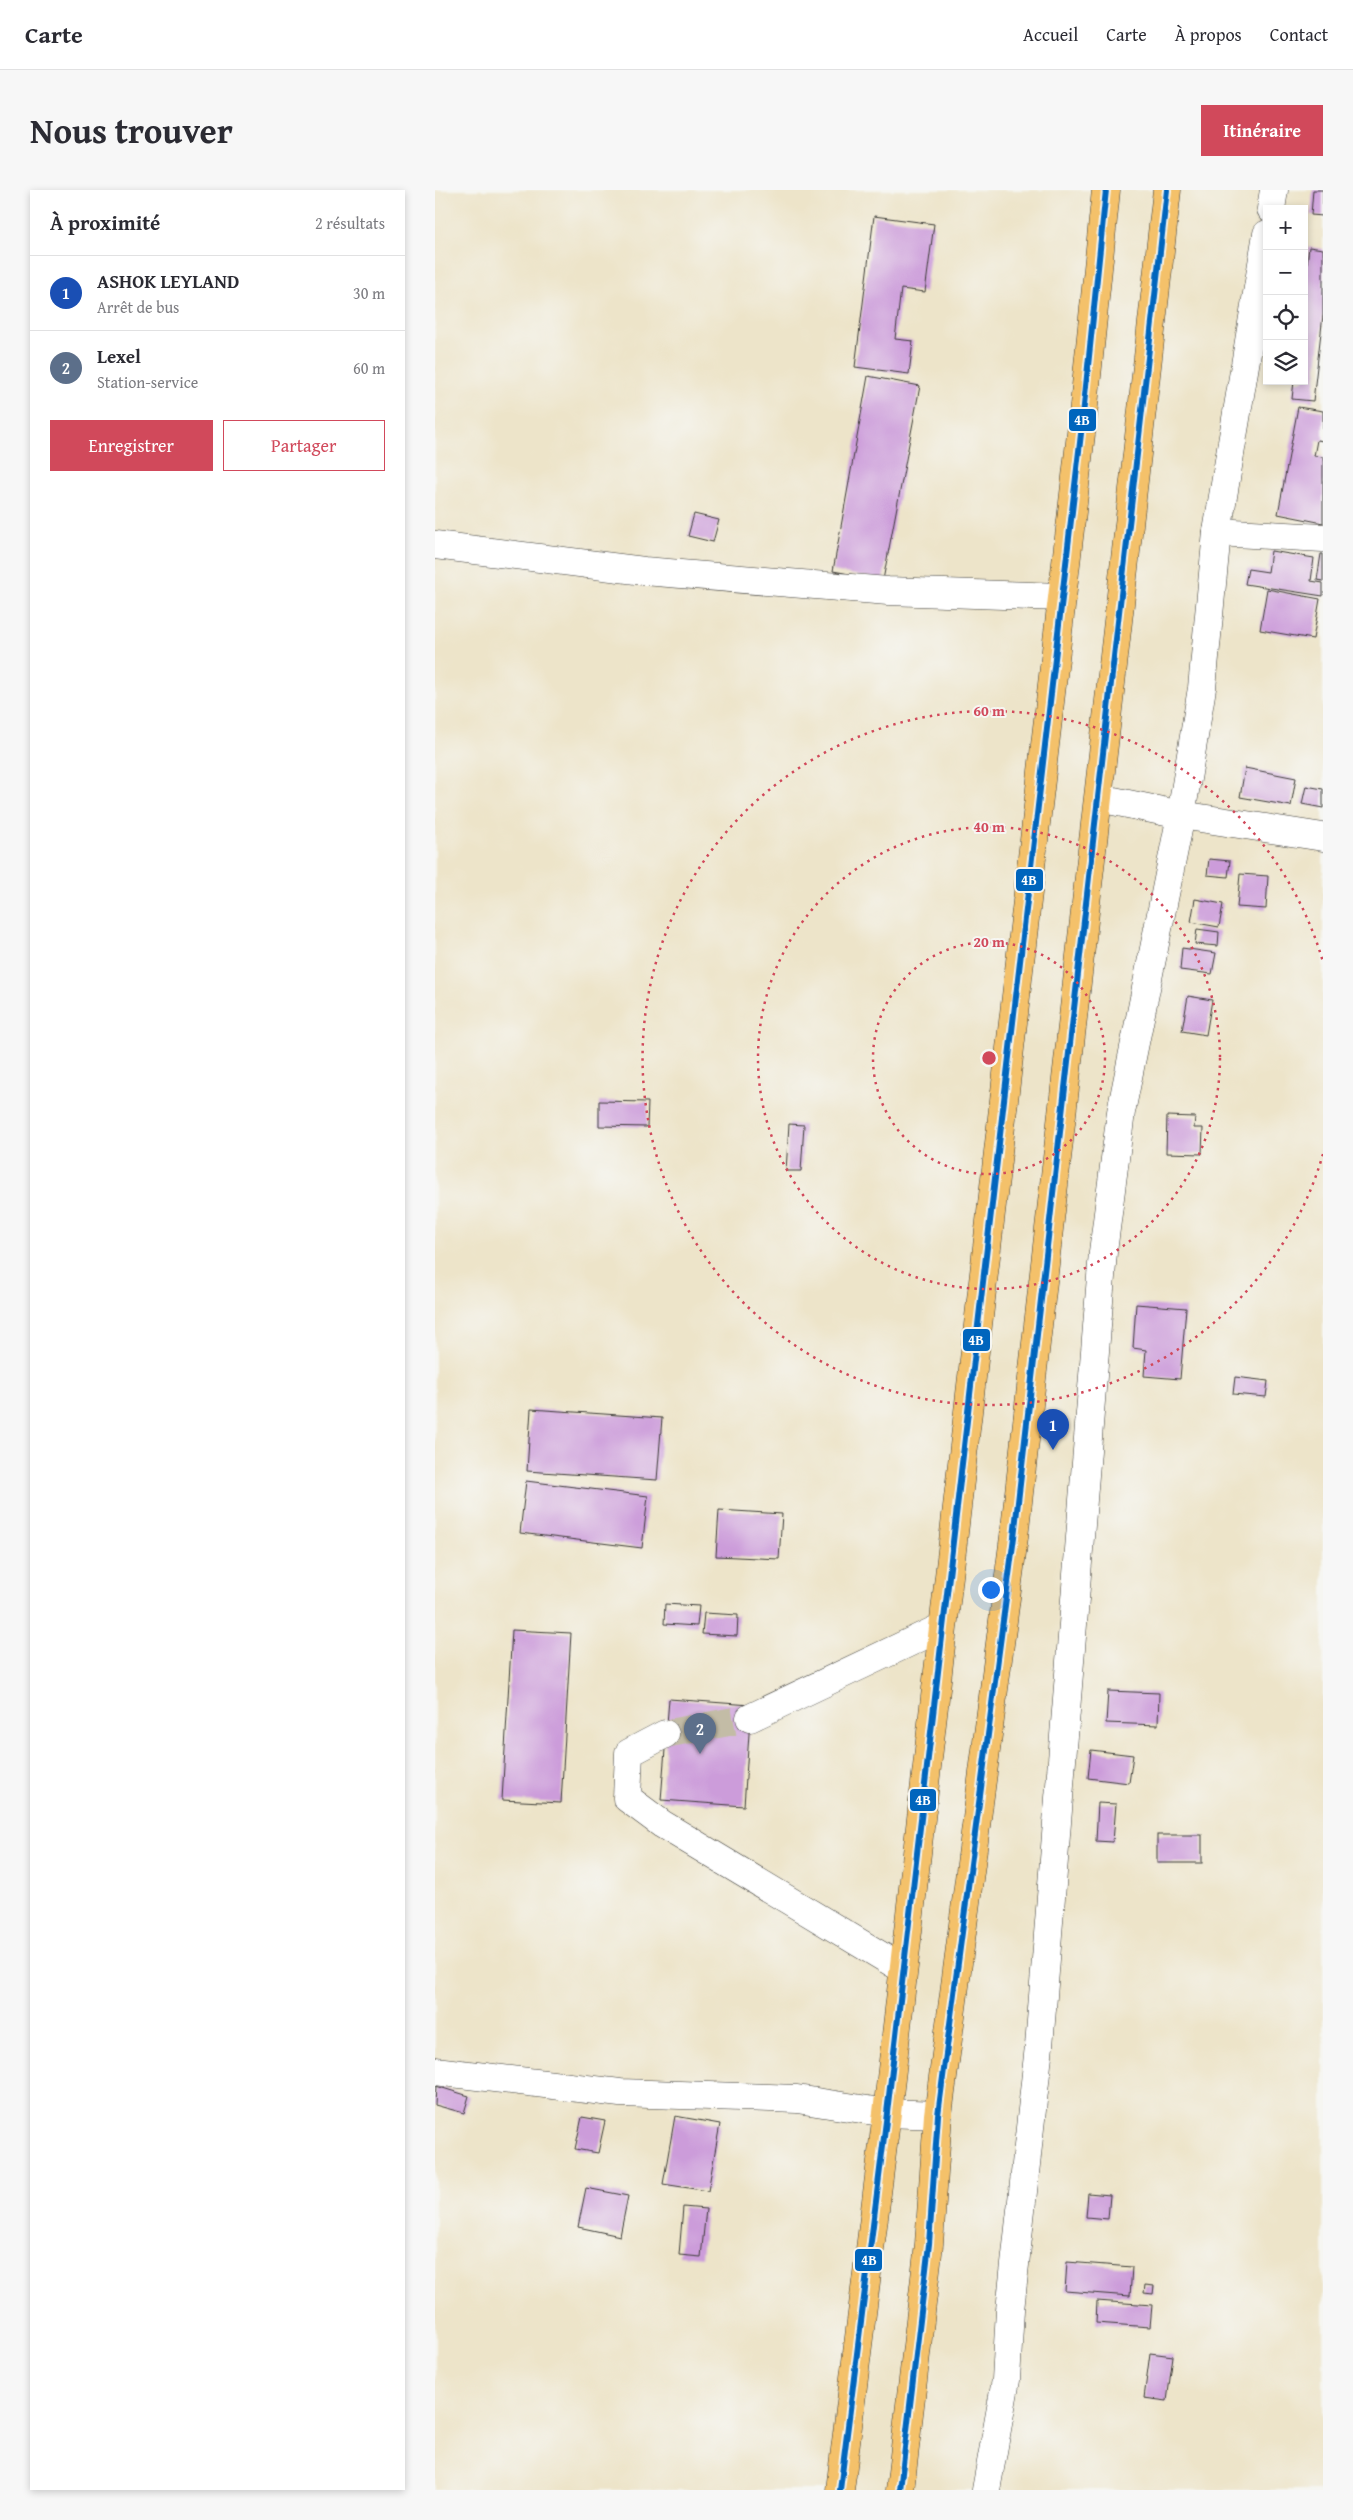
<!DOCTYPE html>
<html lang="fr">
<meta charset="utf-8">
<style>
body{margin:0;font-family:"Gentium Book Plus",serif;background:#f7f7f7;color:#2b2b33}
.controls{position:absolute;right:15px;top:15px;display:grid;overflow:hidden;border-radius:0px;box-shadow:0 2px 8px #0003}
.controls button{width:45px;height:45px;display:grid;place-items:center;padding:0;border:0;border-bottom:1px solid #e1e1e2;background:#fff;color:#2b2b33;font:25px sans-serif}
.you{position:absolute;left:555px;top:1399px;width:18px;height:18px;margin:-12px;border:4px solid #fff;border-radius:50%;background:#1a73e8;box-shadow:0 0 0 8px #1a73e833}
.badge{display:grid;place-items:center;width:32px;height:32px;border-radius:50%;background:#d1495b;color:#fff;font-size:16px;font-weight:700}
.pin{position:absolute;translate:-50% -41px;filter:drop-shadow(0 1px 2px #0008)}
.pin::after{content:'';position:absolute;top:26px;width:18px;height:15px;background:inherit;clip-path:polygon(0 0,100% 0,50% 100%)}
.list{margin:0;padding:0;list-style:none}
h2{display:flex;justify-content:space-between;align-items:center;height:65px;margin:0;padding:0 20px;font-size:21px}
h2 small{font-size:16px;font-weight:400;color:#7c7c81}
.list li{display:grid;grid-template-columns:32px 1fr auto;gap:15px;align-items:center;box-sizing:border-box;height:75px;padding:0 20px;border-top:1px solid #e1e1e2}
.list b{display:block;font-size:19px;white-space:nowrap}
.list p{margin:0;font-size:16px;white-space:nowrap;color:#7c7c81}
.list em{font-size:16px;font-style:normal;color:#7c7c81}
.actions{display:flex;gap:10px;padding:15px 20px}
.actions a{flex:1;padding:11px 0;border:1px solid #d1495b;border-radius:0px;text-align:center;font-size:18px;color:#d1495b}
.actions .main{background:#d1495b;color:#fff}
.icon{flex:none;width:28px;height:28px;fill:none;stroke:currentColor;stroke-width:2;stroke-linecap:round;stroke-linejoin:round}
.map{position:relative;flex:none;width:888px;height:2300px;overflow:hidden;border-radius:0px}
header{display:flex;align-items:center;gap:30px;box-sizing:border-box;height:70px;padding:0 25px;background:#fff;border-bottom:1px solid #e1e1e2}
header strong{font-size:24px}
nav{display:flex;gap:28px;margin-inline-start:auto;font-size:18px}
.intro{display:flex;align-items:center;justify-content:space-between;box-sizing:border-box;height:120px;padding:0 30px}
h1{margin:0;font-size:35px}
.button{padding:12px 22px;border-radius:0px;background:#d1495b;color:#fff;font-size:18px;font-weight:700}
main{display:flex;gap:30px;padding:0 30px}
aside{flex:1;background:#fff;border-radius:0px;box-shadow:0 2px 8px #0003}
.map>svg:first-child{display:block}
.building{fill:#cc9cda}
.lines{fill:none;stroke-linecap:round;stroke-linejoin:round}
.minor-tunnel{stroke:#c3bca6;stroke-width:28;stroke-dasharray:28 14;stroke-linecap:butt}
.minor-casing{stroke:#3b3a36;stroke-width:29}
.highway-casing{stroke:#3b3a36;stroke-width:29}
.minor{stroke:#fff;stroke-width:28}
.highway{stroke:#f4c16b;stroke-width:28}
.bus-1-casing{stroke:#f6f6f2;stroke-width:10}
.bus-1{stroke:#0065bd;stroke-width:6}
.ring{fill:none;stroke:#d1495b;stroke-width:2.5;stroke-dasharray:2.5 5}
.centre{fill:#d1495b;stroke:#f6f6f2;stroke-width:2.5}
.ring-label{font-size:15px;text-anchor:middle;font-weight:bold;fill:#d1495b;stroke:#f6f6f2;stroke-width:4;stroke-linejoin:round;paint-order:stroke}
.line-badge{stroke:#f6f6f2;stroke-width:2}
.badge-label{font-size:14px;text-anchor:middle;font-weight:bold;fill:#fff}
</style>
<header>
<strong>Carte</strong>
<nav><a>Accueil</a><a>Carte</a><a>À propos</a><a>Contact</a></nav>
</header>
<div class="intro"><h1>Nous trouver</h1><a class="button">Itinéraire</a></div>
<main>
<aside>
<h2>À proximité<small>2 résultats</small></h2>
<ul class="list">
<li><span class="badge" style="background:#1a4fb4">1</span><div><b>ASHOK LEYLAND</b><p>Arrêt de bus</p></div><em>30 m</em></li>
<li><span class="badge" style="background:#5c6f8a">2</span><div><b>Lexel</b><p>Station-service</p></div><em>60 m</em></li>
</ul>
<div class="actions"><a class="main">Enregistrer</a><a>Partager</a></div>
</aside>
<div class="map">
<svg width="888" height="2300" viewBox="0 0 888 2300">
<rect width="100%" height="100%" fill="#f6f6f2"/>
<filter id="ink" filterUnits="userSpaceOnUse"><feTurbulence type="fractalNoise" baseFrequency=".02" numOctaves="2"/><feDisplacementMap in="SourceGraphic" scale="10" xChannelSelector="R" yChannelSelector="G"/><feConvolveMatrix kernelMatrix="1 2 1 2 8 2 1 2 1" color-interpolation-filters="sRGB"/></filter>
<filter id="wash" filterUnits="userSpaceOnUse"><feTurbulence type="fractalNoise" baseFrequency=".0096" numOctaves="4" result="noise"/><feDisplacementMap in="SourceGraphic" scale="20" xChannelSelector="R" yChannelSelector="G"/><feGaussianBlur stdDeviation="1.12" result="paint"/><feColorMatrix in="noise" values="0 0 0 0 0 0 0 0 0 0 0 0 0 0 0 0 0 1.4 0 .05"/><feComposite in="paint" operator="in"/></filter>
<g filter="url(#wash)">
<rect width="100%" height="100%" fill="#ede4c9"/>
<g id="blocks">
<g class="building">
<path d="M878 0H888V26L876 25Z"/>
<path d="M439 26 499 34 490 102 466 99 460 149 478 151 474 184 420 177Z"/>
<path d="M874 57 888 59V125L878 211 857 209 859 191H869V101Z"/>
<path d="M433 186 485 196 448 390 398 381Z"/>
<path d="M863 217 888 221V251L882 250 879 266 888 267V333L843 324Z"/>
<path d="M259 324 284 330 278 352 253 346Z"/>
<path d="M836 361 879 368 876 391 888 393V406L810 394 813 379 833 382Z"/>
<path d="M886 364H888V391L882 390Z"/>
<path d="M832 399 885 409 878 449 825 440Z"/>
<path d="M810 578 861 588 856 616 805 607Z"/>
<path d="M871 596 888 599V618L867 614Z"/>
<path d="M774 669 795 671 793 687 772 685Z"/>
<path d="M805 684 833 686 831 719 802 717Z"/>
<path d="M760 709 788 714 784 737 756 732Z"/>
<path d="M762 739 784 742 783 756 760 754Z"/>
<path d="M747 758 781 763 777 784 745 780Z"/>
<path d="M753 806 777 810 771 845 747 841Z"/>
<path d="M164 911 213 912 212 937 164 936Z"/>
<path d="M732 926 760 927 759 938H768L767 964 731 963Z"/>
<path d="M354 934 369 935 366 981H351Z"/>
<path d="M701 1114 751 1118 745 1189 709 1186 711 1160 698 1158Z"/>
<path d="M800 1187 833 1191 831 1207 798 1204Z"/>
<path d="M96 1219 227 1228 222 1290 92 1281Z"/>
<path d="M91 1291 213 1306 207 1358 85 1343Z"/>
<path d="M284 1320 347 1324 344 1369 281 1366Z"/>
<path d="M230 1414 264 1416 262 1436 229 1434Z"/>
<path d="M269 1423 303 1425 302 1446 267 1444Z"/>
<path d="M77 1440 136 1443 126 1613 67 1610Z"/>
<path d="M673 1501 724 1503 723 1535 671 1533Z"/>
<path d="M234 1509 316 1515 309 1616 226 1610Z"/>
<path d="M656 1560 698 1565 694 1593 653 1588Z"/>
<path d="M663 1613 681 1614 678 1652 661 1651Z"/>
<rect x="722" y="1645" width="45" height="28"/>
<path d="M1 1896 34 1906 29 1923 0 1915Z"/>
<path d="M240 1926 285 1934 273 2001 228 1994Z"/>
<path d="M147 1927 170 1931 163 1963 140 1959Z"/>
<path d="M151 1998 193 2006 185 2046 143 2037Z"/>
<path d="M653 2003 675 2005 673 2029 651 2027Z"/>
<path d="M248 2017 271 2019 266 2067 244 2065Z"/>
<path d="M632 2072 697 2077 695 2106 630 2101Z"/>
<path d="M710 2095 719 2096 718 2104 709 2103Z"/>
<path d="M662 2111 717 2115 715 2137 661 2133Z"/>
<path d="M715 2163 738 2166 732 2211 709 2208Z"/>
</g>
</g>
</g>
<g filter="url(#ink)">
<use href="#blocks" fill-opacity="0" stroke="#3b3a36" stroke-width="1"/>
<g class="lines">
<path class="minor-tunnel" d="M230 1544 315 1528"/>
<g class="minor-casing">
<g id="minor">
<path d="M836 19 839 0"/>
<path d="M782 342 888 348"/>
<path d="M0 355 209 381 453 401 626 407"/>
<path d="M664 608 746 625 888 647"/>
<path d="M315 1528 507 1437"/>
<path d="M230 1544 194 1563 192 1608 227 1634 468 1779"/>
<path d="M0 1881 185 1903 362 1909 452 1923 503 1925"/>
<path d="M551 2300 571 2190 575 2120 604 1856 668 1062 686 922 746 625 767 498 782 342 832 44"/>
</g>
</g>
<g class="highway-casing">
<g id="highway">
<path d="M405 2300 452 1923 647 235 671 0"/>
<path d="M465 2300 494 2054 503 1925 579 1347 732 0"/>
</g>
</g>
<use href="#minor" class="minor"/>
<use href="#highway" class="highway"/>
<g class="bus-1-casing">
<g id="bus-1">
<path d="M405 2300 452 1923 647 235 671 0"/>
<path d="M465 2300 494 2054 503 1925 579 1347 732 0"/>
</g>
</g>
<use href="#bus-1" class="bus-1"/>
</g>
</g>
<g class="ring">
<circle cx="554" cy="868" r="116"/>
<circle cx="554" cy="868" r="231"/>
<path d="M888 964A347 347 0 1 1 888 772"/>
</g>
<circle cx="554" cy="868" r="8" class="centre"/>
<g class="ring-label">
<text x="554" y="526">60 m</text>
<text x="554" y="642">40 m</text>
<text x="554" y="757">20 m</text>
</g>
<g class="line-badge">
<rect x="633" y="218" width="29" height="24" rx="5" fill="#0065bd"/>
<rect x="580" y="678" width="29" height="24" rx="5" fill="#0065bd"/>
<rect x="527" y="1138" width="29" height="24" rx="5" fill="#0065bd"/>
<rect x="474" y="1598" width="28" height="24" rx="5" fill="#0065bd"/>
<rect x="419" y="2058" width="29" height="24" rx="5" fill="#0065bd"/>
</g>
<g class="badge-label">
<text x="647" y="235">4B</text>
<text x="594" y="695">4B</text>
<text x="541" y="1155">4B</text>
<text x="488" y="1615">4B</text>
<text x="434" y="2075">4B</text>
</g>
</svg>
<div class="controls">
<button>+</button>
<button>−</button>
<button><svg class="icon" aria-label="locate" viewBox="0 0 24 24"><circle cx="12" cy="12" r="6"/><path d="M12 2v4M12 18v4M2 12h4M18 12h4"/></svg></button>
<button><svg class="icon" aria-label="layers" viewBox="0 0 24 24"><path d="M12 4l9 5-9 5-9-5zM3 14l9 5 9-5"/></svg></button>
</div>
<div class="you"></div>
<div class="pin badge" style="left:618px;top:1260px;background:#1a4fb4">1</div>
<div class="pin badge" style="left:265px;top:1564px;background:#5c6f8a">2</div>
</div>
</main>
